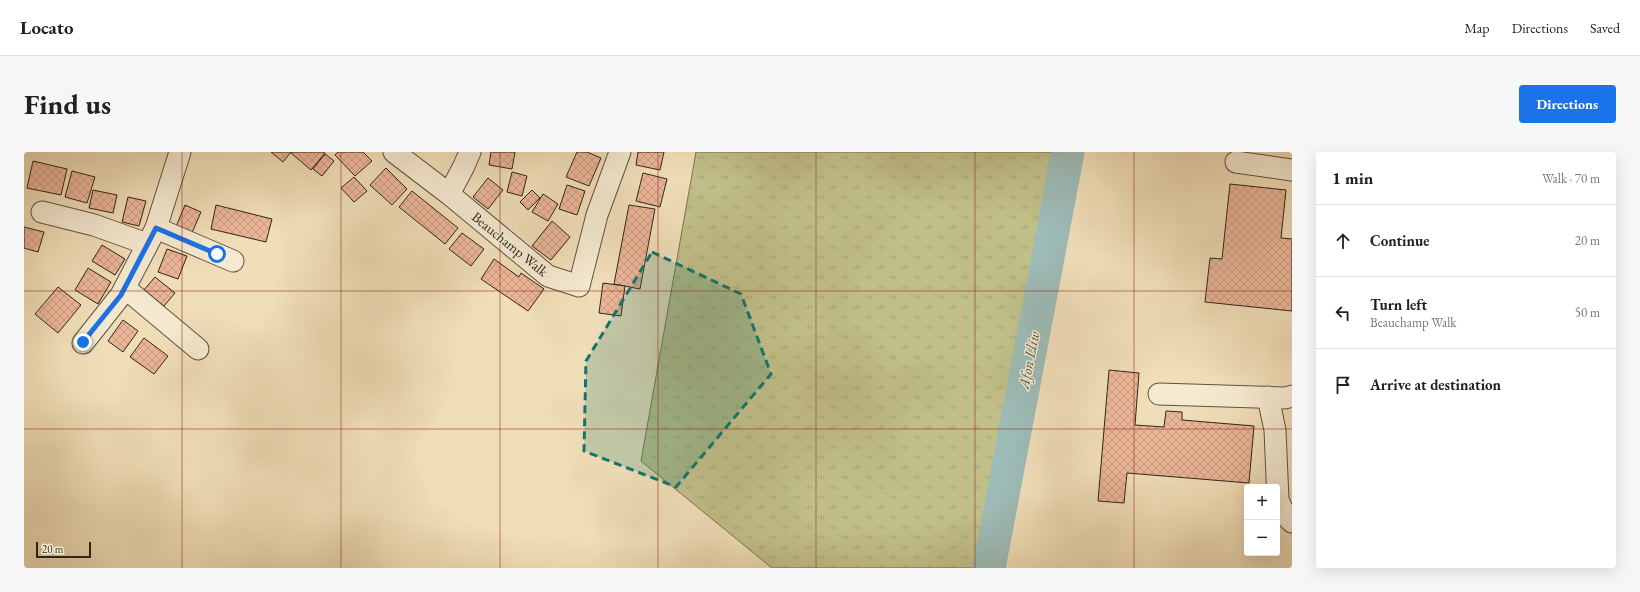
<!DOCTYPE html>
<meta charset="utf-8">
<style>
body{margin:0;font-family:"EB Garamond",serif;background:#f6f6f6;color:#202124}
.controls{position:absolute;right:12px;bottom:12px;display:grid;overflow:hidden;border-radius:4px;box-shadow:0 4px 16px #0002}
.controls button{width:36px;height:36px;display:grid;place-items:center;padding:0;border:0;border-bottom:1px solid #e0e0e0;background:#fff;color:#202124;font:20px sans-serif}
.scale{position:absolute;left:12px;bottom:10px;width:55px;box-sizing:border-box;padding-left:4px;border:2px solid #322418;border-top:0;font-size:11px;line-height:14px;white-space:nowrap;color:#322418;-webkit-text-stroke:3px #f5ead1;paint-order:stroke}
.stop{position:absolute;width:12px;height:12px;margin:-9px;border:3px solid #1a73e8;border-radius:50%;background:#fff}
.stop.end{background:#1a73e8;border-color:#fff;box-shadow:0 1px 4px #0008}
.list{margin:0;padding:0;list-style:none}
h2{display:flex;justify-content:space-between;align-items:center;height:52px;margin:0;padding:0 16px;font-size:17px}
h2 small{font-size:13px;font-weight:400;color:#757577}
.list li{display:grid;grid-template-columns:26px 1fr auto;gap:12px;align-items:center;box-sizing:border-box;height:72px;padding:0 16px;border-top:1px solid #e0e0e0}
.list b{display:block;font-size:15px;white-space:nowrap}
.list p{margin:0;font-size:13px;white-space:nowrap;color:#757577}
.list em{font-size:13px;font-style:normal;color:#757577}
.icon{flex:none;width:22px;height:22px;fill:none;stroke:currentColor;stroke-width:2;stroke-linecap:round;stroke-linejoin:round}
.map{position:relative;flex:none;width:1268px;height:416px;overflow:hidden;border-radius:4px}
header{display:flex;align-items:center;gap:24px;box-sizing:border-box;height:56px;padding:0 20px;background:#fff;border-bottom:1px solid #e0e0e0}
header strong{font-size:19px}
nav{display:flex;gap:22px;margin-inline-start:auto;font-size:14px}
.intro{display:flex;align-items:center;justify-content:space-between;box-sizing:border-box;height:96px;padding:0 24px}
h1{margin:0;font-size:28px}
.button{padding:10px 18px;border-radius:4px;background:#1a73e8;color:#fff;font-size:14px;font-weight:700}
main{display:flex;gap:24px;padding:0 24px}
aside{flex:1;background:#fff;border-radius:4px;box-shadow:0 4px 16px #0002}
.map>svg:first-child{display:block}
.grass{fill:url(#grass-tufts);stroke:#7a7250}
.lines{fill:none;stroke-linecap:round;stroke-linejoin:round}
.river{stroke:#9dbbb7;stroke-width:33}
.building{fill:url(#building-cross-hatch);stroke:#322418}
.minor-casing{stroke:#625240;stroke-width:23}
.minor{stroke:#f5ead1;stroke-width:21}
.route{stroke:#1a73e8;stroke-width:5}
.marked{fill:#0f766e;fill-opacity:0.2;stroke:#0f766e;stroke-width:3;stroke-dasharray:8 5;stroke-linejoin:round}
.grid{fill:none;stroke:#8f2418;stroke-width:1;stroke-opacity:0.55}
.labels{text-anchor:middle;stroke-width:3;stroke-linejoin:round;paint-order:stroke}
.street-label{font-size:14px;fill:#322418;stroke:#f5ead1}
.water-label{font-size:15px;font-style:italic;fill:#525148;stroke:#f5ead1}
</style>
<header>
<strong>Locato</strong>
<nav><a>Map</a><a>Directions</a><a>Saved</a></nav>
</header>
<div class="intro"><h1>Find us</h1><a class="button">Directions</a></div>
<main>
<div class="map">
<svg width="1268" height="416" viewBox="0 0 1268 416">
<defs>
<pattern id="grass-tufts" width="24" height="20" patternUnits="userSpaceOnUse"><rect width="24" height="20" fill="#c1bf89"/><path d="M3 7l-1-3M5 7V3M7 7l1-3M15 17l-1-3M17 17v-4M19 17l1-3" fill="none" stroke="#a6a476"/></pattern>
<pattern id="building-cross-hatch" width="8" height="8" patternUnits="userSpaceOnUse"><rect width="8" height="8" fill="#ebb698"/><path d="M0 0l8 8M0 8l8-8" fill="none" stroke="#ca9c82"/></pattern>
</defs>
<rect width="100%" height="100%" fill="#f0deb8"/>
<filter id="stains"><feTurbulence type="fractalNoise" baseFrequency=".005" numOctaves="4"/><feColorMatrix values="0 0 0 0 .2 0 0 0 0 .09 0 0 0 0 .02 0 0 0 .5 -.17"/></filter>
<radialGradient id="worn" r=".72"><stop offset=".6" stop-color="#630" stop-opacity="0"/><stop offset="1" stop-color="#630" stop-opacity=".3"/></radialGradient>
<path class="grass" d="M672 0H1031L949 416H748L617 309Z"/>
<g class="lines">
<path class="river" d="M965 416 1044 0"/>
</g>
<g class="building">
<path d="M247 0H267L259 10Z"/>
<path d="M269 0H299L301 1 287 18 267 1Z"/>
<path d="M314 0H339L348 9 331 24 311 3Z"/>
<path d="M467 0H491L488 17 465 13Z"/>
<path d="M553 0H563L577 6 565 34 542 25Z"/>
<path d="M614 0H640L636 18 612 13Z"/>
<path d="M301 2 310 9 298 24 289 17Z"/>
<path d="M9 9 43 17 37 43 3 36Z"/>
<path d="M362 16 383 37 368 53 346 33Z"/>
<path d="M48 19 71 25 63 51 41 45Z"/>
<path d="M488 20 503 24 498 44 483 40Z"/>
<path d="M619 21 643 27 636 55 612 49Z"/>
<path d="M330 25 343 39 330 50 317 36Z"/>
<path d="M464 26 479 38 464 57 449 45Z"/>
<path d="M1206 32 1262 38 1257 86 1268 87V159L1181 150 1186 106 1198 107Z"/>
<path d="M543 33 561 39 553 63 535 57Z"/>
<path d="M69 38 93 43 89 61 65 56Z"/>
<path d="M508 38 516 46 504 58 496 50Z"/>
<path d="M388 39 434 76 421 92 375 55Z"/>
<path d="M519 42 534 52 524 69 508 60Z"/>
<path d="M104 45 122 49 115 74 98 70Z"/>
<path d="M161 53 177 60 167 83 151 77Z"/>
<path d="M192 53 248 67 242 90 187 77Z"/>
<path d="M605 53 631 57 616 137 590 132Z"/>
<path d="M528 69 546 85 527 108 508 94Z"/>
<path d="M0 75 20 80 14 100 0 96Z"/>
<path d="M438 81 460 97 447 114 425 97Z"/>
<path d="M78 93 101 107 91 123 68 109Z"/>
<path d="M143 97 163 104 154 127 134 120Z"/>
<path d="M470 107 495 125 497 121 520 137 504 159 457 127Z"/>
<path d="M64 116 87 130 74 152 51 138Z"/>
<path d="M131 125 151 141 140 154 120 138Z"/>
<path d="M579 131 601 134 597 164 575 161Z"/>
<path d="M34 135 57 153 34 181 11 162Z"/>
<path d="M99 168 114 179 99 200 84 189Z"/>
<path d="M120 186 144 204 130 222 106 205Z"/>
<path d="M1085 218 1115 221 1111 273 1140 275 1142 259 1158 260V268L1230 274 1225 331 1103 321 1100 351 1074 349Z"/>
</g>
<g class="lines">
<g class="minor-casing">
<g id="minor">
<path d="M370 0 425 42 524 124 555 134 573 63 596 0"/>
<path d="M1212 10 1268 18"/>
<path d="M425 42 439 16 446 0"/>
<path d="M18 60 70 73 123 92"/>
<path d="M132 76 209 109"/>
<path d="M101 136 174 197"/>
<path d="M59 191 97 143 132 76 156 0"/>
<path d="M1135 242 1261 246 1268 244"/>
<path d="M1244 245 1251 278 1254 348 1261 363 1268 370"/>
</g>
</g>
<use href="#minor" class="minor"/>
</g>
<g class="lines">
<path class="route" d="M59 190 97 143 132 76 193 102"/>
</g>
<path class="marked" d="M628 100 717 142 747 222 652 335 560 299 562 209Z"/>
<path class="grid" d="M158 0V416M317 0V416M476 0V416M634 0V416M792 0V416M951 0V416M1110 0V416M0 139H1268M0 277H1268"/>
<g class="labels">
<g class="street-label">
<text transform="translate(486 92) rotate(39)" y="5">Beauchamp Walk</text>
</g>
<g class="water-label">
<text transform="translate(1005 208) rotate(-79)" y="5">Afon Lliw</text>
</g>
</g>
<rect width="100%" height="100%" filter="url(#stains)"/>
<rect width="100%" height="100%" fill="url(#worn)"/>
</svg>
<div class="controls">
<button>+</button>
<button>−</button>
</div>
<div class="scale">20 m</div>
<div class="stop" style="left:193px;top:102px"></div>
<div class="stop end" style="left:59px;top:190px"></div>
</div>
<aside>
<h2>1 min<small>Walk · 70 m</small></h2>
<ul class="list">
<li><svg class="icon" aria-label="ahead" viewBox="0 0 24 24"><path d="M12 20V5M6 11l6-6 6 6"/></svg><div><b>Continue</b></div><em>20 m</em></li>
<li><svg class="icon" aria-label="left" viewBox="0 0 24 24"><path d="M17 20v-9H6M10 6l-5 5 5 5"/></svg><div><b>Turn left</b><p>Beauchamp Walk</p></div><em>50 m</em></li>
<li><svg class="icon" aria-label="arrive" viewBox="0 0 24 24"><path d="M6 21V4h12l-3 4 3 4H6"/></svg><div><b>Arrive at destination</b></div></li>
</ul>
</aside>
</main>
